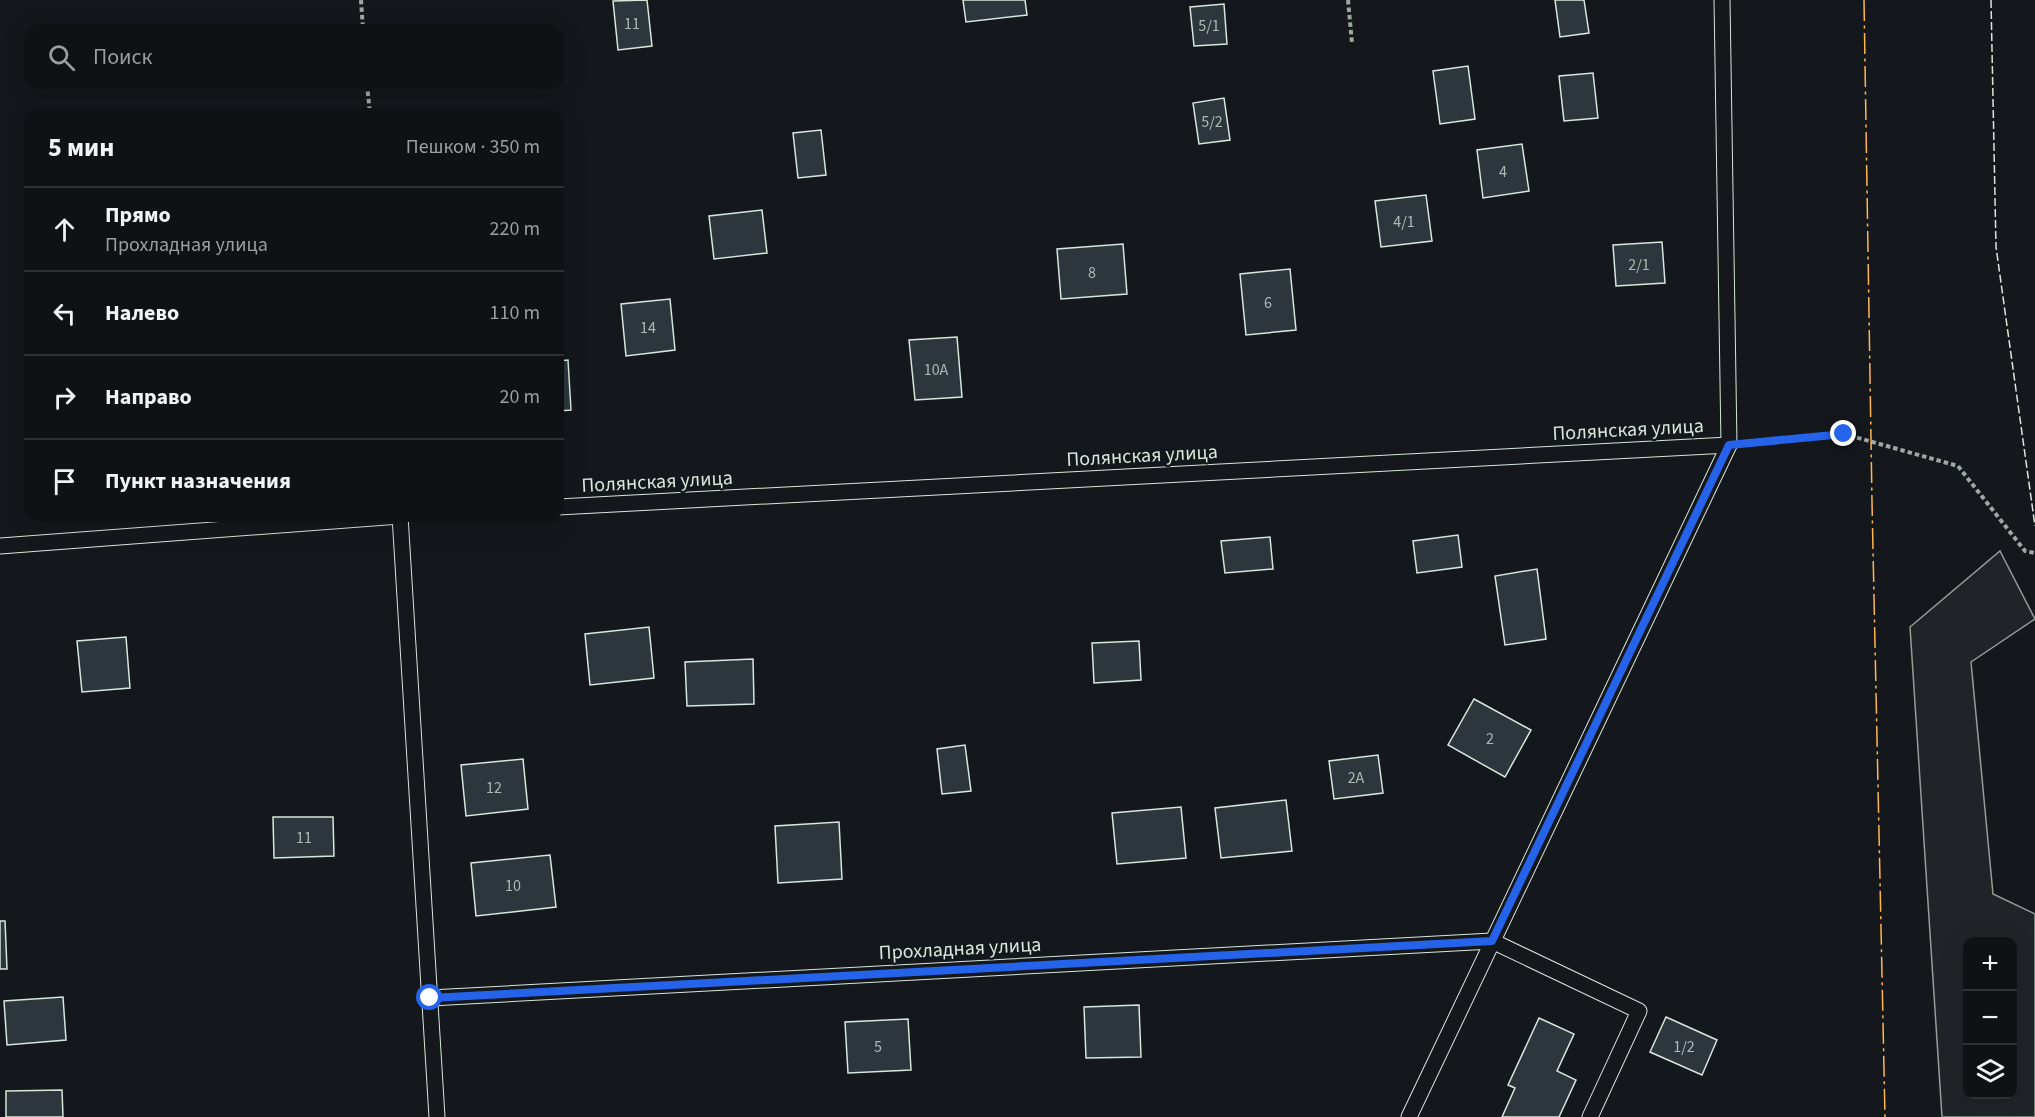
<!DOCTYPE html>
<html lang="ru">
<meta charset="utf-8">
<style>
body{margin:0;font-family:"Source Sans 3",sans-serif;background:#1d2022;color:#f1f3f6}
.controls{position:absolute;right:18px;bottom:18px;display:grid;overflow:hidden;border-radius:12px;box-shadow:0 6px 24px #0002}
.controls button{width:54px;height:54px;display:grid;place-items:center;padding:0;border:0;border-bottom:2px solid #2f3234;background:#0f1215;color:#f1f3f6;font:30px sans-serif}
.stop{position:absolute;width:18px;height:18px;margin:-14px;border:4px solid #2563eb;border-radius:50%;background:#fff}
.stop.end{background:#2563eb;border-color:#fff;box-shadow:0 2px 6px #0008}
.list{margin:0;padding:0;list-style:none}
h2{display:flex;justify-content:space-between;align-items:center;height:78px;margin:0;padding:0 24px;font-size:26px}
h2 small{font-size:20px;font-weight:400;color:#9b9ea0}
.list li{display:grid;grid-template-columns:39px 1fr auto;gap:18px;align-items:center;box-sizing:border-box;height:84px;padding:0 24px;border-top:2px solid #2f3234}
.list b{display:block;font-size:22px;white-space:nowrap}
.list p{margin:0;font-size:20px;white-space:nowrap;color:#9b9ea0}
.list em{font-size:20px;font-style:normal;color:#9b9ea0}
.icon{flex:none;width:33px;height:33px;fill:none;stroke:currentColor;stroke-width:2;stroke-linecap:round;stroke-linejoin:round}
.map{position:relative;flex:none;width:2035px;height:1117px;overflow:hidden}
.search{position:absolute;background:#0f1215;box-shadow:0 6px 24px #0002;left:24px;top:24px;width:540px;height:66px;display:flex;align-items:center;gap:15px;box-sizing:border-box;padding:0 21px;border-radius:18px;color:#9b9ea0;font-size:22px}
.panel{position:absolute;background:#0f1215;box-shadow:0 6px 24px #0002;left:24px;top:108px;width:540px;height:414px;border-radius:18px}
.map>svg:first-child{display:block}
.green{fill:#202428;stroke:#939e99;stroke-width:1.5;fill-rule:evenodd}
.building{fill:#2c363c;stroke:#d8e6dc;stroke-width:1.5}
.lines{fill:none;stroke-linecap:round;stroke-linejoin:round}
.service-casing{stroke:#d8e6dc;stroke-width:17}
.path{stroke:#9da8a2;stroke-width:4;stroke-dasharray:4.5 3;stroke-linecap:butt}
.service{stroke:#14181c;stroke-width:15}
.fence{stroke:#d8e6dc;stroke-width:1.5;stroke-dasharray:8 3;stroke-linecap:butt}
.power{stroke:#ffb74d;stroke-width:1.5;stroke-dasharray:21 4.5 3 4.5;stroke-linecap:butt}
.route{stroke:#2563eb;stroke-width:8}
.labels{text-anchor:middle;stroke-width:4.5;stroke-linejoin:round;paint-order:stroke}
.number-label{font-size:16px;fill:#adbab4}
.street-label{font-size:20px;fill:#d8e6dc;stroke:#14181c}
</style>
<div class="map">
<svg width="2035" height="1117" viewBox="0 0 2035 1117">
<rect width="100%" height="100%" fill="#14181c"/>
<path class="green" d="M2000 551 2035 619 1971 662 1993 894 2035 914V1117H1942L1910 627ZM1968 942H2012V1094H1968Z"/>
<g class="building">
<path d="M647 0 652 46 618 50 613 1Z"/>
<path d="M963 0H1025L1027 15 966 22Z"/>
<path d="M1555 0H1584L1589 33 1560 37Z"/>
<path d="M1224 4 1227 44 1194 46 1190 7Z"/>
<path d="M1468 66 1475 119 1440 124 1433 71Z"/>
<path d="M1593 73 1598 118 1564 121 1559 76Z"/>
<path d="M1224 98 1230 140 1199 144 1193 103Z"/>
<path d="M821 130 826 175 798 178 793 133Z"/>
<path d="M1522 144 1529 191 1483 198 1477 150Z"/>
<path d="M1426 195 1432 241 1381 247 1375 201Z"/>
<path d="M762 210 767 253 714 259 709 216Z"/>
<path d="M1662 242 1665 283 1616 286 1613 245Z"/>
<path d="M1123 244 1127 294 1061 299 1057 249Z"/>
<path d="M1290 269 1296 330 1246 335 1240 274Z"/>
<path d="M670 299 675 350 626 356 621 304Z"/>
<path d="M957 337 962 397 915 400 909 340Z"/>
<path d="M568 360 571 410 558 411V361Z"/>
<path d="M1458 535 1462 567 1417 573 1413 541Z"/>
<path d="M1270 537 1273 569 1225 573 1221 541Z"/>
<path d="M1537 569 1546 639 1505 645 1495 576Z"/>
<path d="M649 627 654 678 590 685 585 634Z"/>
<path d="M126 637 130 688 82 692 77 641Z"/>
<path d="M1139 641 1141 680 1094 683 1092 643Z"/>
<path d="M753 659 754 704 687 706 685 662Z"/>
<path d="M1474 699 1531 730 1505 777 1448 745Z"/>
<path d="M965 745 971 791 942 794 937 749Z"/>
<path d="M1378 755 1383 793 1334 799 1329 761Z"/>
<path d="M523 759 528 809 466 816 461 765Z"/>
<path d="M1286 800 1292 851 1221 858 1215 808Z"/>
<path d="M1181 807 1186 858 1117 864 1112 813Z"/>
<path d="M273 817H333L334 856 274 858Z"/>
<path d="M839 822 842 879 778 883 775 826Z"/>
<path d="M550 855 556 907 476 916 471 863Z"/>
<path d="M0 921H5L7 969H0Z"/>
<path d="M63 997 66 1040 7 1045 4 1001Z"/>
<path d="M1139 1005 1141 1057 1086 1058 1084 1007Z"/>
<path d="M1666 1017 1717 1040 1702 1075 1650 1052Z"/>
<path d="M1539 1018 1574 1034 1557 1071 1576 1080 1559 1117H1502L1515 1088 1508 1085Z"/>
<path d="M908 1019 911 1070 848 1073 845 1022Z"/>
<path d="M62 1090 63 1117H6V1091Z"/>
</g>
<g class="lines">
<g class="service-casing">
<g id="service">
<path d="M558 507 1729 445"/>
<path d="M400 516 437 1117"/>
<path d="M0 546 400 516"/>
<path d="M430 998 1492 941 1639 1011 1590 1117"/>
<path d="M1409 1117 1729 445 1722 0"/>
</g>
</g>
<g class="path">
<path d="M361 0 363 30"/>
<path d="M1348 0 1352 43"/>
<path d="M367 84 370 114"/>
<path d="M1753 443 1844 434 1958 466 2025 551 2035 553"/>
</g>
<use href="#service" class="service"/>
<path class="fence" d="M1991 0 1996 247 2035 526"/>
<path class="power" d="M1864 0 1872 502 1885 1117"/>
</g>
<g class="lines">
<path class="route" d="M430 998 1492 941 1729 445 1844 434"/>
</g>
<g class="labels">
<g class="number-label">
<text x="632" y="29">11</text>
<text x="1209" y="31">5/1</text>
<text x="1212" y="127">5/2</text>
<text x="1503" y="177">4</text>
<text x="1404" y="227">4/1</text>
<text x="1639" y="270">2/1</text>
<text x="1092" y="278">8</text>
<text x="1268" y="308">6</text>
<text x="648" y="333">14</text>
<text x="936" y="375">10А</text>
<text x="1490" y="744">2</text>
<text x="1356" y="783">2А</text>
<text x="494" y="793">12</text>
<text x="304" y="843">11</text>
<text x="513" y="891">10</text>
<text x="878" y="1052">5</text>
<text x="1684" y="1052">1/2</text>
</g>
<g class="street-label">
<text transform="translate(1628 429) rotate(-3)" y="7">Полянская улица</text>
<text transform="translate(1142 455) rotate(-3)" y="7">Полянская улица</text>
<text transform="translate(657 481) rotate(-3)" y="7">Полянская улица</text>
<text transform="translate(960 948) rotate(-3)" y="7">Прохладная улица</text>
</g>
</g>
</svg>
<div class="controls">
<button>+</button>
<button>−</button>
<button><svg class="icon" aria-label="layers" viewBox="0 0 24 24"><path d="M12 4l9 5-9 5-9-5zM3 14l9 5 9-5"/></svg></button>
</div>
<div class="stop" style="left:430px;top:998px"></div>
<div class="stop end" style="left:1844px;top:434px"></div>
<div class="search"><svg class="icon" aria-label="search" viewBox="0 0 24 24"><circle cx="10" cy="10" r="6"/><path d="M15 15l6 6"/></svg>Поиск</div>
<section class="panel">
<h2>5 мин<small>Пешком · 350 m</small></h2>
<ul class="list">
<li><svg class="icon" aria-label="ahead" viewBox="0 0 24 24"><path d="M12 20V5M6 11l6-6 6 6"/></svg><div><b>Прямо</b><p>Прохладная улица</p></div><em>220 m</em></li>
<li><svg class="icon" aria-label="left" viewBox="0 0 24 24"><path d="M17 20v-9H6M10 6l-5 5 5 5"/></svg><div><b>Налево</b></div><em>110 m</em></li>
<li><svg class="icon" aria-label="right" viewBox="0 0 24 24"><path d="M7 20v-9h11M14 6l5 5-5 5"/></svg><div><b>Направо</b></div><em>20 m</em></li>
<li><svg class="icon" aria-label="arrive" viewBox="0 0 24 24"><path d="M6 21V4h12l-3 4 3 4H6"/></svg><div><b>Пункт назначения</b></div></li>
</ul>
</section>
</div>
